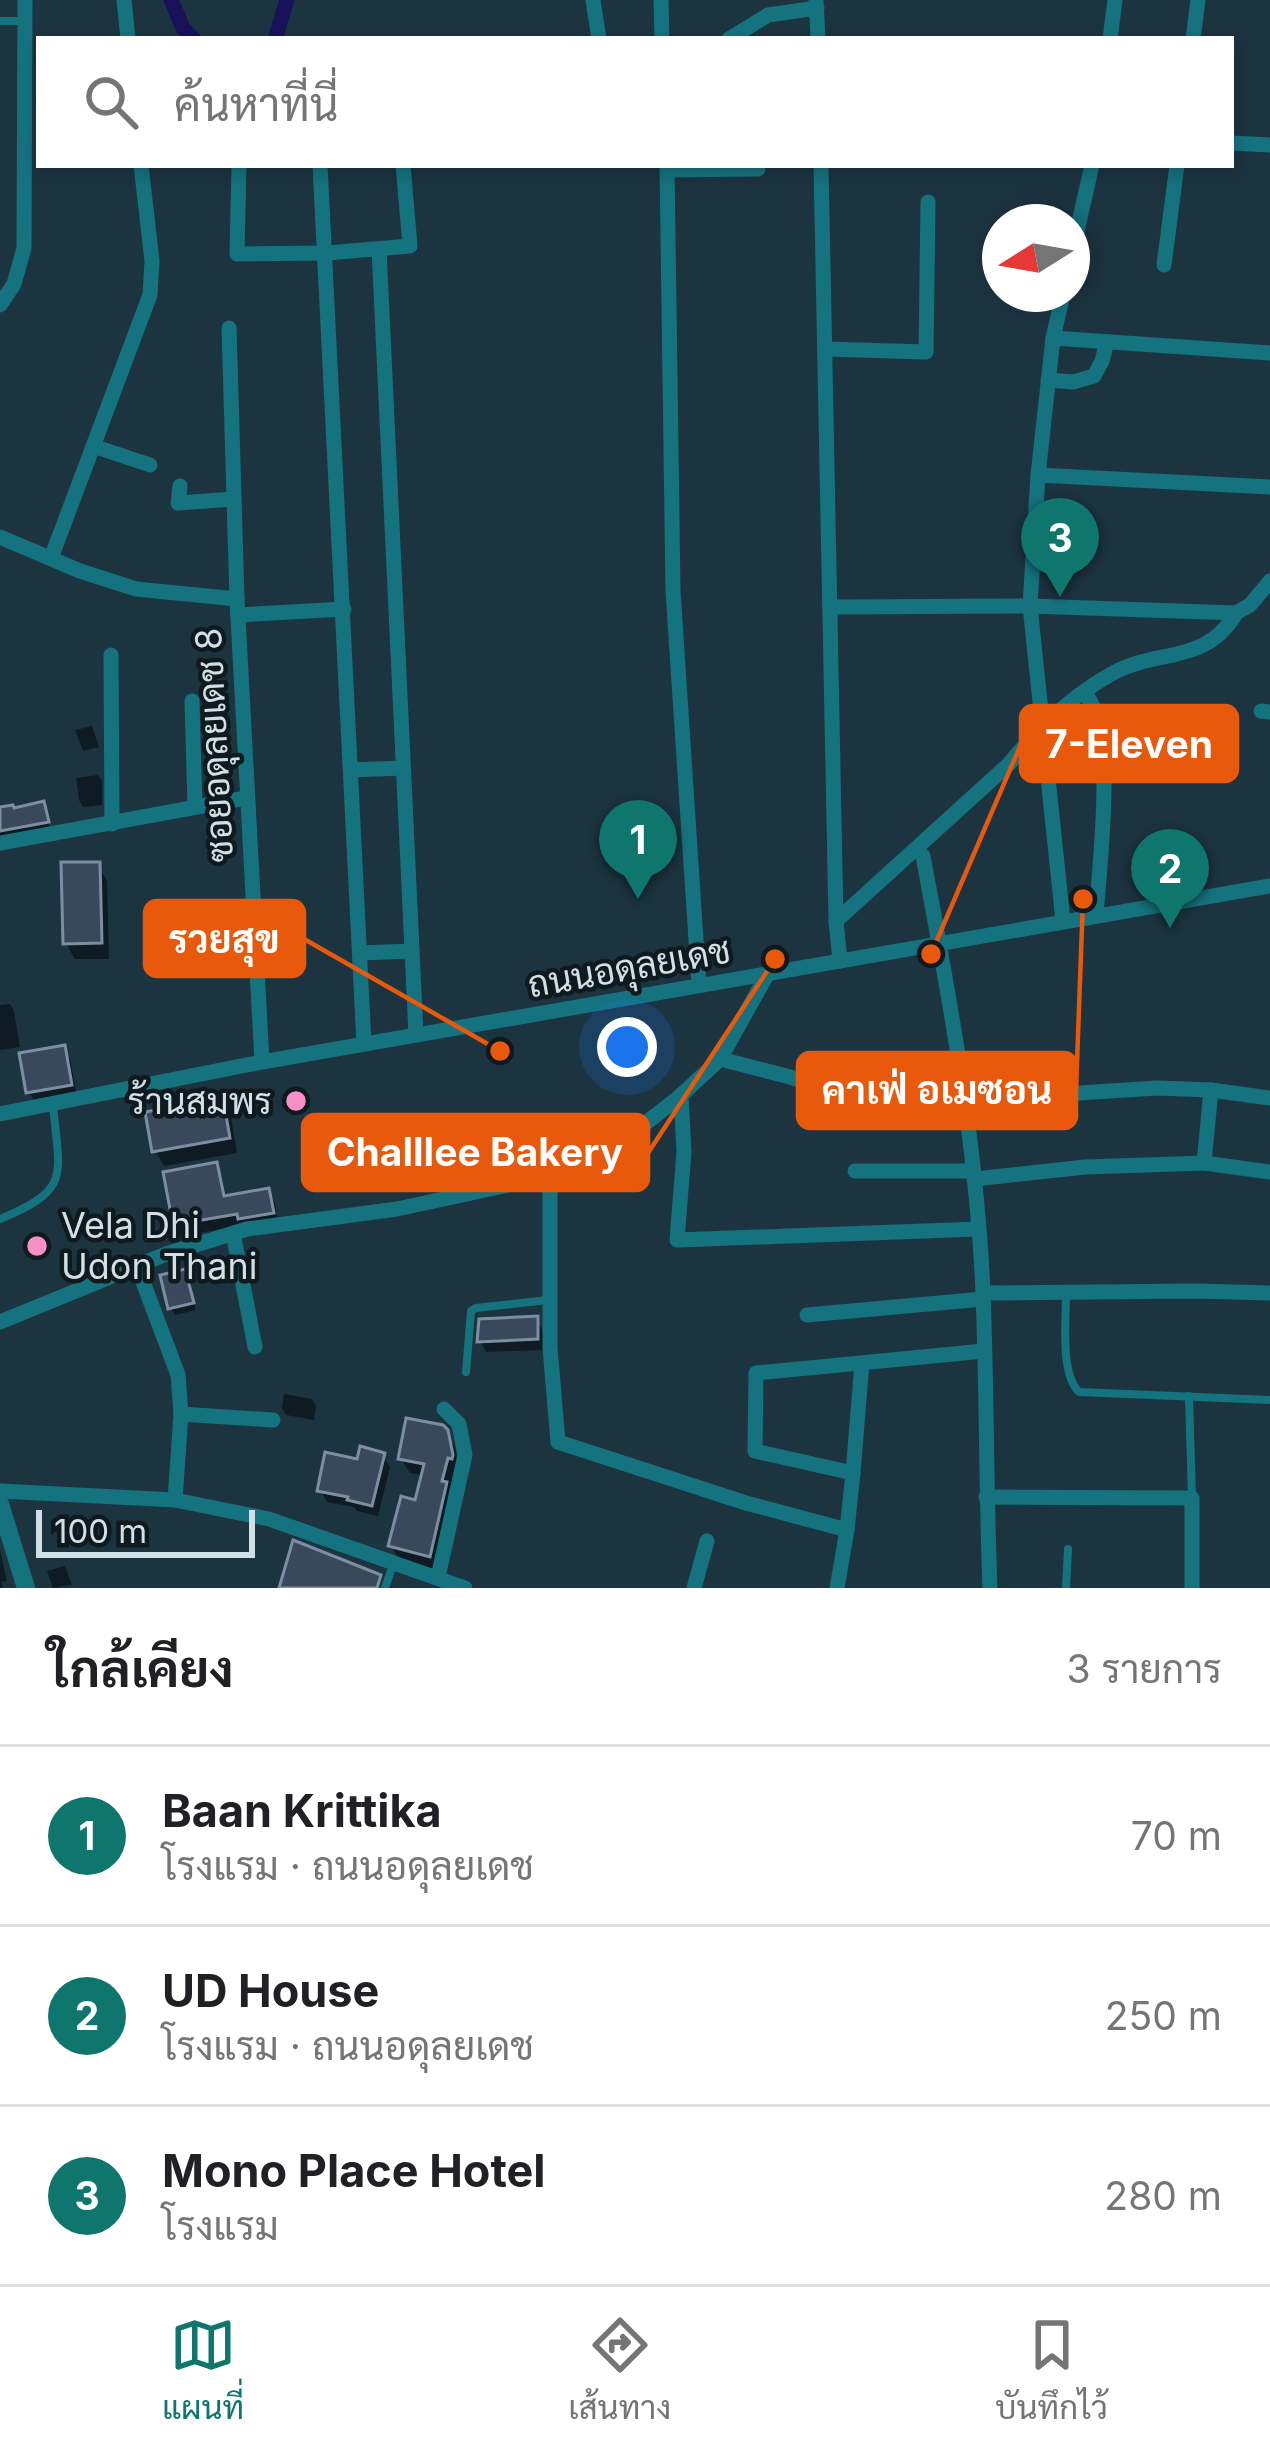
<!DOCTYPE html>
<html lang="th">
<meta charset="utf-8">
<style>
body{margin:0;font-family:Inter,Sarabun,sans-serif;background:#f6f6f6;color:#202124}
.compass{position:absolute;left:982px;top:204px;width:108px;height:108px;border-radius:50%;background:#fff;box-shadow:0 6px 18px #0003;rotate:259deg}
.scale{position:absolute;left:36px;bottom:30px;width:219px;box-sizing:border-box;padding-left:12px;border:6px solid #d1dfe7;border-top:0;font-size:33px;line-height:42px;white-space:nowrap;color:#d1dfe7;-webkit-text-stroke:9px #0f1a1f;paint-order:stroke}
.you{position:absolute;left:627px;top:1047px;width:42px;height:42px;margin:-30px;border:9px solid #fff;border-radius:50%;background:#1a73e8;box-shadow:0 0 0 18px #1a73e833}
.badge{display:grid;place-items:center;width:78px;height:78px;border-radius:50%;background:#0f766e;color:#fff;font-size:39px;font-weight:700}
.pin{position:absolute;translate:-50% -99px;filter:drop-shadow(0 3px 6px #0008)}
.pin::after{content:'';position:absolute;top:63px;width:42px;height:36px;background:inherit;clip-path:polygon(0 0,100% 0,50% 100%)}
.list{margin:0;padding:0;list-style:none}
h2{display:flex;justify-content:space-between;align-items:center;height:156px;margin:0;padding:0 48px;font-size:51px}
h2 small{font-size:39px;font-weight:400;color:#757577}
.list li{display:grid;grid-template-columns:78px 1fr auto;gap:36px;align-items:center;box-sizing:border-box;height:180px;padding:0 48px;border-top:3px solid #e0e0e0}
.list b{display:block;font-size:45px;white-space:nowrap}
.list p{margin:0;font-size:39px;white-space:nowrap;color:#757577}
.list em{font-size:39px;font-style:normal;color:#757577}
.icon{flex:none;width:66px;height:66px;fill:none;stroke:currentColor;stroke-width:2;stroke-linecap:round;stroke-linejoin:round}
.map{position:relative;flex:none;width:1270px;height:1588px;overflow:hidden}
.search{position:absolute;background:#fff;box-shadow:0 6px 18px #0003;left:36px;right:36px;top:36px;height:132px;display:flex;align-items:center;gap:30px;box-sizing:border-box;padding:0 42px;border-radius:0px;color:#757577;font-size:45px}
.sheet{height:696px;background:#fff}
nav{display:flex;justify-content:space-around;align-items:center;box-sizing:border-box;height:168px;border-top:3px solid #e0e0e0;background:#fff;font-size:33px;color:#757577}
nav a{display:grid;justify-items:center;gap:6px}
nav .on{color:#0f766e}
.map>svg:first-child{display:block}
.shadow{fill:#0007}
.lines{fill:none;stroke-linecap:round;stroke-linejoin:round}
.canal{stroke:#19115a;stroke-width:15}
.building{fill:#39485b;stroke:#7d8ea3;stroke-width:3}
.service{stroke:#15737f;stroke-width:8}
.minor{stroke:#15737f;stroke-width:15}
.tertiary{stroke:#15737f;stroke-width:18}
.poi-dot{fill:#f98fc8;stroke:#0f1a1f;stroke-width:4.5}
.labels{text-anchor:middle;stroke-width:9;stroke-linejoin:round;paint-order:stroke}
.street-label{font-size:36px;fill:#d1dfe7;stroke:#0f1a1f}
.poi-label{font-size:36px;fill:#d1dfe7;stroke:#0f1a1f;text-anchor:end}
.leader{fill:none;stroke:#e8590c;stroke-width:4.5}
.callout-dot{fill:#e8590c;stroke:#0f1a1f;stroke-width:4.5}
.callout{fill:#e8590c;stroke:#e8590c;stroke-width:4.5}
.callout-label{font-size:39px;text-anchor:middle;font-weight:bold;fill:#fff}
</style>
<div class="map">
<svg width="1270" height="1588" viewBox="0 0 1270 1588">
<rect width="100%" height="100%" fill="#1c3440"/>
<g class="shadow">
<path d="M92 726 99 747 83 751 75 730Z"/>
<path d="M98 775 102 781V805L83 807 79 800 76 778Z"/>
<path d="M0 810 46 811 50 829 0 840Z"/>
<path d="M98 865 107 881 109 959H75L66 944Z"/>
<path d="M10 1004 14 1011 20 1047 0 1050V1005Z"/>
<path d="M64 1048 70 1059 77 1096 36 1104 29 1092Z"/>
<path d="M221 1101 231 1117 237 1153 164 1166 155 1150Z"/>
<path d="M215 1165 222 1177 226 1198 268 1191 275 1203 278 1225H244L182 1236 175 1224Z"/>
<path d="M184 1272 196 1310 175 1315 171 1308Z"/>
<path d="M536 1319 543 1331V1350L486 1352 480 1341Z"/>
<path d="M284 1394 312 1399 316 1406 314 1420 286 1415 282 1408Z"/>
<path d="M446 1432 455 1448 459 1471 437 1570 399 1560 391 1545 417 1504 425 1476 410 1473 401 1459Z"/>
<path d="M383 1455 390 1467 378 1516 357 1511 354 1507 327 1502 321 1490 359 1462Z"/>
<path d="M0 1550 7 1581 1 1582 3 1588H0Z"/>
<path d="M65 1566 72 1585 53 1588 47 1571Z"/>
</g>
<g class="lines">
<g class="canal">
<path d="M171 0 183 28 194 39"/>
<path d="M275 39 287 0"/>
</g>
</g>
<g class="building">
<path d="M44 801 49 822 0 831V807L13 805 14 808Z"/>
<path d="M61 862H100L102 943 63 944Z"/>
<path d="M65 1045 72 1085 26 1093 19 1053Z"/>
<path d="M223 1098 230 1138 152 1152 145 1112Z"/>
<path d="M217 1162 224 1196 269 1188 274 1213 238 1219 237 1214 173 1225 163 1172Z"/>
<path d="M185 1269 194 1303 168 1309 160 1275Z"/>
<path d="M538 1316V1339L477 1342 479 1319Z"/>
<path d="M406 1418 443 1425 448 1430 453 1455 452 1459 448 1458 442 1481 447 1482 430 1557 388 1546 401 1496 415 1500 424 1464 398 1459Z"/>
<path d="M360 1446 385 1453 372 1506 347 1500 348 1497 317 1491 325 1452 357 1459Z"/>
<path d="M293 1540 381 1575 377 1588H279Z"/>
</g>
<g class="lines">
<g class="service">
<path d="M0 21H23"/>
<path d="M0 1219C73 1189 59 1175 53 1105"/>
<path d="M1066 1294C1066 1321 1060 1373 1079 1392L1270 1400"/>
<path d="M466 1372 471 1311 476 1308 548 1300"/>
<path d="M1189 1396 1192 1497"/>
<path d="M385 1588 394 1562"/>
<path d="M1066 1588 1068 1549"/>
</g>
<g class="minor">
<path d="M124 0 128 39"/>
<path d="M593 0 599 39"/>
<path d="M661 0 662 39"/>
<path d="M816 0 818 39"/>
<path d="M729 39 768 15 817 8"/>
<path d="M1110 39 1115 0"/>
<path d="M1193 39 1198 0"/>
<path d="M1231 143 1270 145"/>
<path d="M239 165 237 254 327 253 410 246 403 165"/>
<path d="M320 165 364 1044"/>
<path d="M667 165 673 591 699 985"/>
<path d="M821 165 836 921 840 961"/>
<path d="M668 170 758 169"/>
<path d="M379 249 416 1035"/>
<path d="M1072 253 1092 165"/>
<path d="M1164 265 1177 165"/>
<path d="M1063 294 1053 338 1038 475 1030 606 1063 921"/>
<path d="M0 305 14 284 24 248 25 0"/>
<path d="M229 328 237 599"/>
<path d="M1053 338 1270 353"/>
<path d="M826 349 926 352 928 202"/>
<path d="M1048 380 1073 382 1094 376 1102 361 1107 342"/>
<path d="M93 446 150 465"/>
<path d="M1038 475 1270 487"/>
<path d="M180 486 178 503 234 499"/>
<path d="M0 537 80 571 136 589 237 599 262 1062"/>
<path d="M51 558 150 295 152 261 141 165"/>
<path d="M832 607 1030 606 1236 613 1250 605 1270 581"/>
<path d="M238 615 344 609"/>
<path d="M111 655 112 824"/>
<path d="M1084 693C1118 725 1099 868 1096 916"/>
<path d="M192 701 195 807"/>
<path d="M1261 711 1270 712"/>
<path d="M351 770 403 768"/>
<path d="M0 843 246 798"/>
<path d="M923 856C950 1000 977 1147 983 1293 987 1392 986 1490 990 1588"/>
<path d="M836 921 1009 764C1037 729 1074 694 1115 672 1159 649 1207 664 1236 613"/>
<path d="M360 953 412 951"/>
<path d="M720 1059 790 1077 887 1106 965 1108 1079 1093 1157 1088 1211 1090 1270 1098"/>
<path d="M681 1095 684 1152 677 1240 978 1229"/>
<path d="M0 1114 262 1062 1270 886"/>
<path d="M1204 1163 1270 1172"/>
<path d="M855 1171H973"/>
<path d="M550 1176V1348L558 1442 746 1503 847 1530 837 1588"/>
<path d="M974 1179 1085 1167 1204 1163 1211 1090"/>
<path d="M233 1233 255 1347"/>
<path d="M137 1266 178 1375 181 1414 175 1500"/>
<path d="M983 1293 1196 1291 1270 1293"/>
<path d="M807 1315 983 1299"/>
<path d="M0 1322 166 1254 247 1229 397 1209 550 1176 611 1150 678 1098 720 1059 768 973"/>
<path d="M862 1363 853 1473 755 1451 756 1373 984 1351"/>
<path d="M181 1414 273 1420"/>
<path d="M0 1491 175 1500 269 1519 465 1588"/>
<path d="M986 1497 1192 1498V1588"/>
<path d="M847 1530 853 1473"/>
<path d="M438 1577 465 1455 459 1424 444 1409"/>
<path d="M694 1588 707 1541"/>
</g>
<path class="tertiary" d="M0 1504 26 1588"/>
</g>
<g class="poi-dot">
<circle cx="296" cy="1101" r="12"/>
<circle cx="37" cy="1246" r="12"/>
</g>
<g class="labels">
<g class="street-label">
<text transform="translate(214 745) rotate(-93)" y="13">ซอยอดุลยเดช 8</text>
<text transform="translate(629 967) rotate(-10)" y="13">ถนนอดุลยเดช</text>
</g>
<g class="poi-label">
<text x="272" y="1114">ร้านสมพร</text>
<text x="61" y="1238" text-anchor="start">Vela Dhi<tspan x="61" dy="41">Udon Thani</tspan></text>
</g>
</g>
<path class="leader" d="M931 954L1021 744M500 1051L304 939M1083 899L1076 1090M775 959L648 1153"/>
<g class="callout-dot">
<circle cx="931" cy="954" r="12"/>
<circle cx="500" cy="1051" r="12"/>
<circle cx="1083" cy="899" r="12"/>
<circle cx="775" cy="959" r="12"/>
</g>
<g class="callout">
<rect x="1021" y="706" width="216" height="75" rx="12"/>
<rect x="145" y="901" width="159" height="75" rx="12"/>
<rect x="798" y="1053" width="278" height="75" rx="12"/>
<rect x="303" y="1115" width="345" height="75" rx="12"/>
</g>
<g class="callout-label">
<text x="1129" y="758">7-Eleven</text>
<text x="224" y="953">รวยสุข</text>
<text x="937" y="1104">คาเฟ่ อเมซอน</text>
<text x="475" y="1166">Challlee Bakery</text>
</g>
</svg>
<svg class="compass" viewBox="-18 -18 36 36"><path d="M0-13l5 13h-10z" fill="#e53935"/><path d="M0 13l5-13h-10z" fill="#757577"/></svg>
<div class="scale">100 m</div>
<div class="you"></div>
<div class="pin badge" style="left:638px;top:899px">1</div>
<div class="pin badge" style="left:1170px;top:928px">2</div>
<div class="pin badge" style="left:1060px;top:597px">3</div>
<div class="search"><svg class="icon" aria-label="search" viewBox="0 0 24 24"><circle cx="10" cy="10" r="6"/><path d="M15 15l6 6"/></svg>ค้นหาที่นี่</div>
</div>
<section class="sheet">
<h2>ใกล้เคียง<small>3 รายการ</small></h2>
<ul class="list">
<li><span class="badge">1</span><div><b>Baan Krittika</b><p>โรงแรม · ถนนอดุลยเดช</p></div><em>70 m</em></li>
<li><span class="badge">2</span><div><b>UD House</b><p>โรงแรม · ถนนอดุลยเดช</p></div><em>250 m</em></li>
<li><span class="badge">3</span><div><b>Mono Place Hotel</b><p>โรงแรม</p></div><em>280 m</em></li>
</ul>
</section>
<nav>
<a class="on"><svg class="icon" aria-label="map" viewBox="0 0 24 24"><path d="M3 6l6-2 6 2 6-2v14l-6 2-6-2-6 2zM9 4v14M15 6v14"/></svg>แผนที่</a>
<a><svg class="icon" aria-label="directions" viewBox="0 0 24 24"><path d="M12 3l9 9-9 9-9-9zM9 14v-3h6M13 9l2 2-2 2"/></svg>เส้นทาง</a>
<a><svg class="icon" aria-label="saved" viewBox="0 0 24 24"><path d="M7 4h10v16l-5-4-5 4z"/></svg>บันทึกไว้</a>
</nav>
